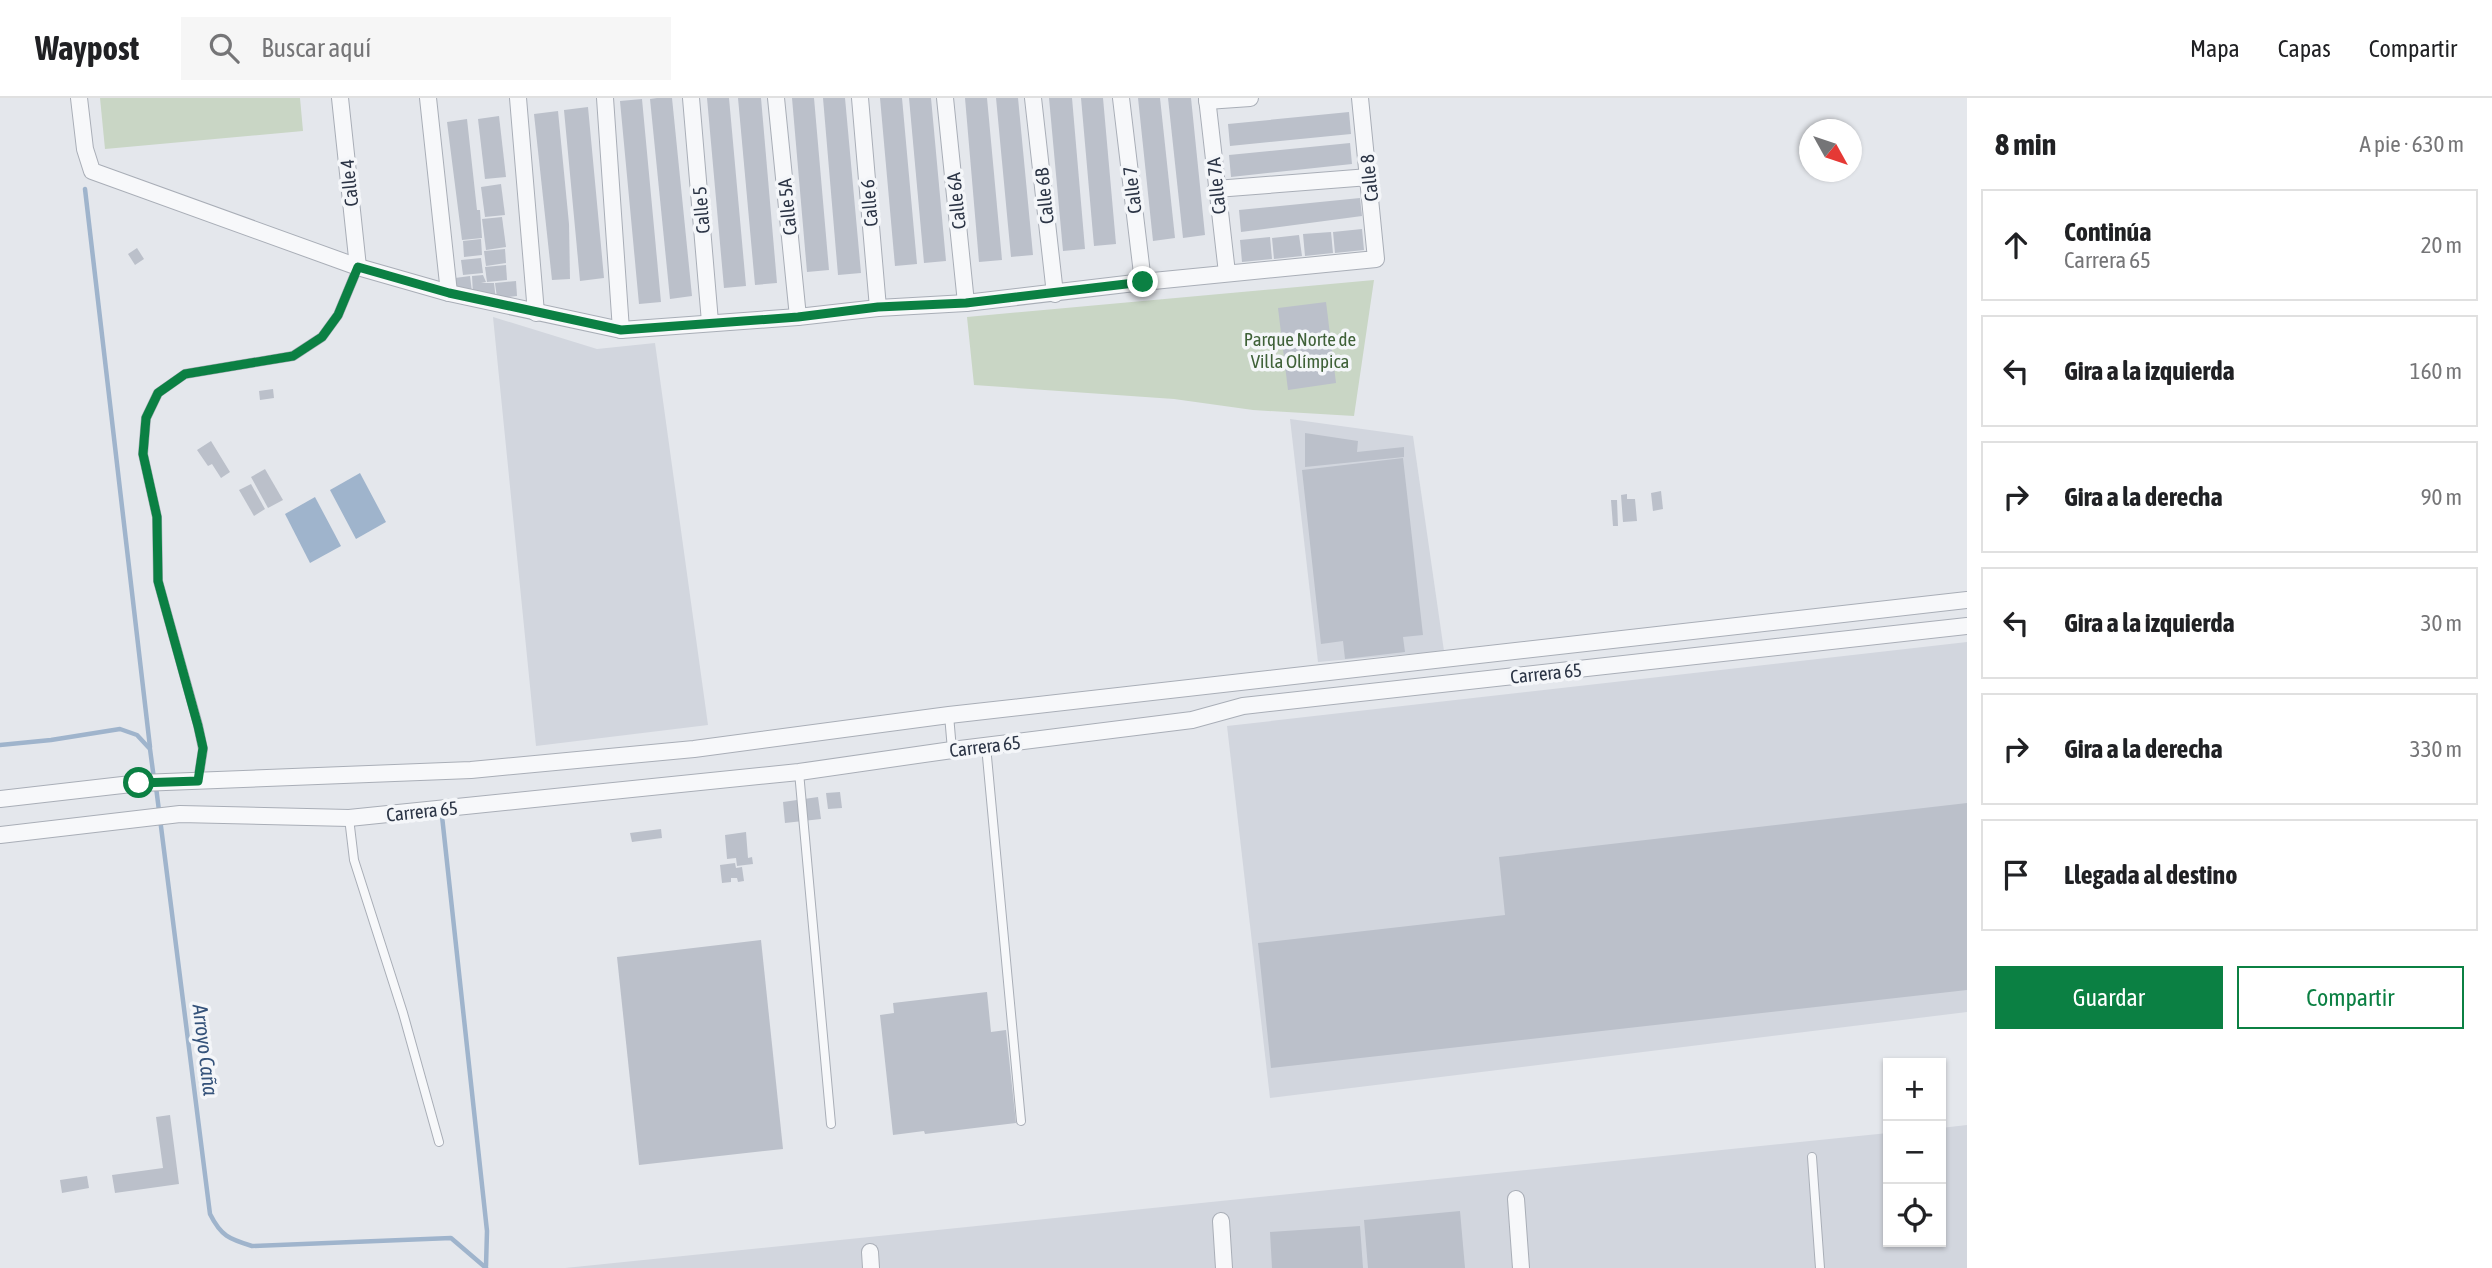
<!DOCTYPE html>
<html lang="es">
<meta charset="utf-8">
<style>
body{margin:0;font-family:"Asap Condensed",sans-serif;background:#f6f6f6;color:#202124}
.controls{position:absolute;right:21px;bottom:21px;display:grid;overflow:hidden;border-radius:0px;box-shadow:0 2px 5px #0004}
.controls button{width:63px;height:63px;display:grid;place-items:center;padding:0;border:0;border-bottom:2px solid #e0e0e0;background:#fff;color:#202124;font:35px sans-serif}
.compass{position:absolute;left:1799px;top:21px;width:63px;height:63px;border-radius:50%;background:#fff;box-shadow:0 2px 5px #0004;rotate:130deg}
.stop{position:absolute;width:21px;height:21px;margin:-16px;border:5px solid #0b8043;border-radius:50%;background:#fff}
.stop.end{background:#0b8043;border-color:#fff;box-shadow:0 2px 7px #0008}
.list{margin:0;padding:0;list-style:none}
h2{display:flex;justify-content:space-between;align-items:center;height:91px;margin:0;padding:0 28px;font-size:30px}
h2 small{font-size:23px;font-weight:400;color:#757577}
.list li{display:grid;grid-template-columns:46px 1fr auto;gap:21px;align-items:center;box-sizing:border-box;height:112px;margin:0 14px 14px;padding:0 14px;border:2px solid #e0e0e0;border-radius:0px}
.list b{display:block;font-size:26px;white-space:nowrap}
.list p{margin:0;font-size:23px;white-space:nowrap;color:#757577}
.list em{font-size:23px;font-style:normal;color:#757577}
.actions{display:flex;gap:14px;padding:21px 28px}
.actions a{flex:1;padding:16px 0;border:2px solid #0b8043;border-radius:0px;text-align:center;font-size:24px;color:#0b8043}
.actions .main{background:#0b8043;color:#fff}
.icon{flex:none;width:38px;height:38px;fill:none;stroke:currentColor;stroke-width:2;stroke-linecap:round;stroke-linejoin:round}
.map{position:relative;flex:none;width:1967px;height:1170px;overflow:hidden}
header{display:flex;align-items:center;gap:42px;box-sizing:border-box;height:98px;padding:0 35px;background:#fff;border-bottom:2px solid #e0e0e0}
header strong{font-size:33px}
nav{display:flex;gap:38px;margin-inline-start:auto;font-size:24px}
.search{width:490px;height:63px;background:#f6f6f6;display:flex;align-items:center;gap:18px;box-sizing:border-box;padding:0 24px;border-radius:0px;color:#757577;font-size:26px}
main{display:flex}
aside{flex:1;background:#fff}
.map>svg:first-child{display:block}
.built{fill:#d2d6de}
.green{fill:#c9d6c5}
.water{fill:#9fb4cc}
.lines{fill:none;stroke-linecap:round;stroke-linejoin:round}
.stream{stroke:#9fb4cc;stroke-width:4.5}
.building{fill:#bbc0ca}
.lane-casing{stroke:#a9aeb7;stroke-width:10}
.street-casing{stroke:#a9aeb7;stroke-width:18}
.lane{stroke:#f7f8fa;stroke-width:8}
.street{stroke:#f7f8fa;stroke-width:16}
.route{stroke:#0b8043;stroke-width:9}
.labels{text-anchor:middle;stroke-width:7;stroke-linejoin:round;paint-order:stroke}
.street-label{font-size:19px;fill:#2b3445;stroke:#f4f6f9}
.park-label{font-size:19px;fill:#3f6138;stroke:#f4f6f9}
.water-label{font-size:21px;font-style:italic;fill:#34527a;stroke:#f4f6f9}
</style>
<header>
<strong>Waypost</strong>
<div class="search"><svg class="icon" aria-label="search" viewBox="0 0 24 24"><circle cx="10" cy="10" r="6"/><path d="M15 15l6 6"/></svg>Buscar aquí</div>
<nav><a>Mapa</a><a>Capas</a><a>Compartir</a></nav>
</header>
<main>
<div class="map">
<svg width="1967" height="1170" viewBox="0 0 1967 1170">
<rect width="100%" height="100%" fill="#e4e7ec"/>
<g class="built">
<path d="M493 219 597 251 655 245 708 627 536 648Z"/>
<path d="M1290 321 1413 338 1444 553 1318 564Z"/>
<path d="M1967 544V914L1270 1000 1227 628Z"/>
<path d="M1967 1027V1170H565L1888 1035V1144H1941V1030Z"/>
</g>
<g class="green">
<path d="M100 0H300L303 33 105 51Z"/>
<path d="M1374 182 1354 318 1253 312 1174 301 974 287 967 219Z"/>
</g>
<g class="water">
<path d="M360 375 386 424 356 441 330 392Z"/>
<path d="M315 399 341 448 310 465 285 416Z"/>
</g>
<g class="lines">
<g class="stream">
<path d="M85 91 150 649"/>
<path d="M0 647 51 642 120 631 137 637 150 651 154 681"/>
<path d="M156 689 210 1116C221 1138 229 1141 252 1148L451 1140 486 1170"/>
<path d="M442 718 487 1133 486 1168"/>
</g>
</g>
<g class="building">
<path d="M657 0H672L692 198 670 201 650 1Z"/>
<path d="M707 0H729L746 188 724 190Z"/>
<path d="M738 0H761L777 185 755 187Z"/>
<path d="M792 0H814L829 172 807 174Z"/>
<path d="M823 0H845L861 175 838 177Z"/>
<path d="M880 0H902L917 166 895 168Z"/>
<path d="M909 0H931L946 163 924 165Z"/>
<path d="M965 0H987L1002 162 979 164Z"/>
<path d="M996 0H1018L1033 157 1011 159Z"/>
<path d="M1049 0H1072L1085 151 1063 153Z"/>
<path d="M1081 0H1103L1116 146 1094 148Z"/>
<path d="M1138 0H1160L1175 140 1153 143Z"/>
<path d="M1168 0H1191L1205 137 1183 140Z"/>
<path d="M642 1 661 204 639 206 620 3Z"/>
<path d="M588 9 604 180 580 183 564 12Z"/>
<path d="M558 13 569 126 570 181 552 182 534 16Z"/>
<path d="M1349 14 1351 36 1230 48 1228 26Z"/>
<path d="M499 18 506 79 485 81 478 21Z"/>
<path d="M467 21 477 112H480L482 140 462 142 447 24Z"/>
<path d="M1350 45 1352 66 1231 79 1229 57Z"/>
<path d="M501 86 505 117 485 119 481 89Z"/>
<path d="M1360 100 1362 118 1241 134 1239 112Z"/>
<path d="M502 119 506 149 486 152 482 121Z"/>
<path d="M1362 131 1364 152 1335 155 1333 134Z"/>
<path d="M1331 134 1333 155 1305 158 1303 136Z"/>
<path d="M1299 137 1302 158 1274 161 1272 140Z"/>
<path d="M1270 139 1272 161 1242 164 1240 142Z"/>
<path d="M481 141 482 157 464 159 463 143Z"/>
<path d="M137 150 144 161 135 167 128 156Z"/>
<path d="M505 151 506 165 486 168 484 153Z"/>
<path d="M481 160 483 175 463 177 461 162Z"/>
<path d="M506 167 507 182 487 184 485 169Z"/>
<path d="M483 177 486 184 481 185H494L496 202 473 196 472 178Z"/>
<path d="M470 178 472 194 455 193V180Z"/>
<path d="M516 183 517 198 497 200 495 185Z"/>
<path d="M1326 204 1336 285 1288 292 1278 210Z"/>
<path d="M273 291 274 300 260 302 259 293Z"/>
<path d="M1305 335 1358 343 1357 354 1404 349V359L1305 369Z"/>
<path d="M211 343 230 374 221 380 212 366 208 368 197 352Z"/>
<path d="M1403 360 1423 537 1403 539 1405 554 1345 561 1343 543 1321 546 1302 372Z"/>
<path d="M265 371 283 402 268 410 251 379Z"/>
<path d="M251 386 265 411 254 418 239 392Z"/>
<path d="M1661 393 1663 411 1653 413 1651 395Z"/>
<path d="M1627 396V401H1635L1637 423 1623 424 1621 397Z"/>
<path d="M1611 402H1617L1618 428H1613Z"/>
<path d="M840 694 842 710 828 711 826 695Z"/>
<path d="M818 699 821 721 785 725 783 704Z"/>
<path d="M1967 705V892L1271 970 1258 845 1505 817 1499 759Z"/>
<path d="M661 731 662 740 632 744 630 735Z"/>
<path d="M746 734 748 760 752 759 753 766 737 768 736 760 727 761 725 737Z"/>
<path d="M735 765 736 770 742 769 744 783 738 784 737 780H731V784L722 785 720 767Z"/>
<path d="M761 842 783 1051 639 1067 617 859Z"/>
<path d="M987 894 991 934 1006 932 1016 1025 925 1036 924 1033 893 1037 880 917 894 915 893 905Z"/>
<path d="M170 1017 179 1086 115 1095 112 1077 163 1070 156 1019Z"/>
<path d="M87 1078 89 1090 62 1095 60 1082Z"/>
<path d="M1460 1113 1465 1170H1368L1364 1122Z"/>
<path d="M1360 1128 1363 1170H1272L1270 1134Z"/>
</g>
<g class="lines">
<g class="lane-casing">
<g id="lane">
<path d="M949 617 952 652"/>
<path d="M986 648 1021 1023"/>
<path d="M799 674 831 1026"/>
<path d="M198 683 203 651 198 627 158 483 157 419 143 356 146 320 158 295 185 276 293 258 322 239 338 217 358 169"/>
<path d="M349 720 354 762 403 915 439 1044"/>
<path d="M1812 1059 1820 1170"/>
</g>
</g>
<g class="street-casing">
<g id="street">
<path d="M79 0 85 51 92 73 358 169 449 195 621 232 798 219 878 210 966 205 1143 184 1376 161 1360 0"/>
<path d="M340 0 358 169"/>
<path d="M428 0 449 195"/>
<path d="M518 0 536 215"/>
<path d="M605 0 621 232"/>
<path d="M691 0 710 224"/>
<path d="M776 0 798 219"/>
<path d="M860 0 878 210"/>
<path d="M945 0 966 205"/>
<path d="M1033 0 1055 196"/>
<path d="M1121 0 1143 184"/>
<path d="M1207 0 1227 175"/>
<path d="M1207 3 1250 0"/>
<path d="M1216 91 1369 79"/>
<path d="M0 701 140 685 471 672 694 651 949 617 1967 502"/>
<path d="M0 737 180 716 349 720 799 674 952 652 1192 622 1243 608 1967 528"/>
<path d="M1516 1101 1521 1170"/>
<path d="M1221 1123 1224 1170"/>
<path d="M870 1154 871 1170"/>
</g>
</g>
<use href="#lane" class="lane"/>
<use href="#street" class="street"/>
</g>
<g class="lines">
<path class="route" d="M139 685 198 683 203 650 198 628 158 483 157 419 143 356 146 320 158 295 185 276 293 258 322 239 338 217 358 169 449 195 621 232 798 219 878 209 966 205 1143 184"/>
</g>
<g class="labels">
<g class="street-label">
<text transform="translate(1369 80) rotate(-96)" y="7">Calle 8</text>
<text transform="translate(349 85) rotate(-96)" y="7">Calle 4</text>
<text transform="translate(1216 88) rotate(-96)" y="7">Calle 7A</text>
<text transform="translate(1132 92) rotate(-97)" y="7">Calle 7</text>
<text transform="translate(1044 98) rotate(-96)" y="7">Calle 6B</text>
<text transform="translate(956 103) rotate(-96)" y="7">Calle 6A</text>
<text transform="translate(869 105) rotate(-95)" y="7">Calle 6</text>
<text transform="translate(787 109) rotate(-96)" y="7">Calle 5A</text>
<text transform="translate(701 112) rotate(-95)" y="7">Calle 5</text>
<text transform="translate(1546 575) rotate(-6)" y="7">Carrera 65</text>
<text transform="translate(985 648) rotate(-7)" y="7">Carrera 65</text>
<text transform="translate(422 713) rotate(-6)" y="7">Carrera 65</text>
</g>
<g class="park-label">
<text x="1300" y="248">Parque Norte de<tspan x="1300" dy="22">Villa Olímpica</tspan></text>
</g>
<g class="water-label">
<text transform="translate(205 952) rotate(83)" y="7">Arroyo Caña</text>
</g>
</g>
</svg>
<div class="controls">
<button>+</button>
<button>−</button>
<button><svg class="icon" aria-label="locate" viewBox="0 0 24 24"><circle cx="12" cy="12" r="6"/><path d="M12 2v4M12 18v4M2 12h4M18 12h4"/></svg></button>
</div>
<svg class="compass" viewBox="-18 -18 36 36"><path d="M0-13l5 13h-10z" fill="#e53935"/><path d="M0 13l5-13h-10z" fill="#757577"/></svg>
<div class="stop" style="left:139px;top:685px"></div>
<div class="stop end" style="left:1143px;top:184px"></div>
</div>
<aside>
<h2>8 min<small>A pie · 630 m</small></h2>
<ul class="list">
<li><svg class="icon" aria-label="ahead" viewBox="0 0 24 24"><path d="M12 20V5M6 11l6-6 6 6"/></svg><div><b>Continúa</b><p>Carrera 65</p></div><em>20 m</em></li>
<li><svg class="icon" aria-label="left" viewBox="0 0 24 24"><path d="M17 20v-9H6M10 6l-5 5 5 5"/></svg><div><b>Gira a la izquierda</b></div><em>160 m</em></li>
<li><svg class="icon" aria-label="right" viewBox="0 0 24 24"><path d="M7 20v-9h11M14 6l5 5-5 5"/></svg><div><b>Gira a la derecha</b></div><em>90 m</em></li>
<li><svg class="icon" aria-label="left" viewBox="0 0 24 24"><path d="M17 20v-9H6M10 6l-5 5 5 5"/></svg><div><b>Gira a la izquierda</b></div><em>30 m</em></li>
<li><svg class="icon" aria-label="right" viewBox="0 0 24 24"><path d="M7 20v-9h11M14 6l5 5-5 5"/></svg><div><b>Gira a la derecha</b></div><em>330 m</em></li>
<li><svg class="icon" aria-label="arrive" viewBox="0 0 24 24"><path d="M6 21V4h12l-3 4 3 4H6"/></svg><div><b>Llegada al destino</b></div></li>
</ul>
<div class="actions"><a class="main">Guardar</a><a>Compartir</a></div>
</aside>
</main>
